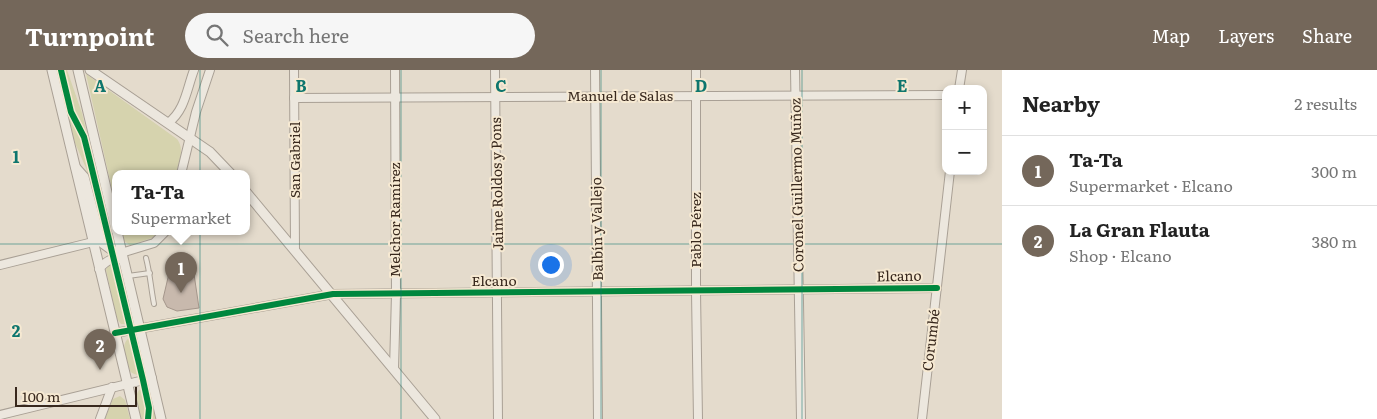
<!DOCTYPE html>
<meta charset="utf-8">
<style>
body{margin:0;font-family:Literata,serif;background:#f6f6f6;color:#222}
.controls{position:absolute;right:15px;top:15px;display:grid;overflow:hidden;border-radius:10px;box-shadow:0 2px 8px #0003}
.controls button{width:45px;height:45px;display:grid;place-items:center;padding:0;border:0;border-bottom:1px solid #e0e0e0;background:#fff;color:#222;font:25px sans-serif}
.scale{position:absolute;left:15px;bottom:12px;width:122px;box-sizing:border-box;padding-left:5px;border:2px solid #38281d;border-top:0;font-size:14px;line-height:18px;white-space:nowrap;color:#38281d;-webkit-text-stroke:4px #f6e9d2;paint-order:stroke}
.you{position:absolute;left:550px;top:194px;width:18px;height:18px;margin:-12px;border:4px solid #fff;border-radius:50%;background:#1a73e8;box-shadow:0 0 0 8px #1a73e833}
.badge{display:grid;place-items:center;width:32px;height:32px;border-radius:50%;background:#74675a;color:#fff;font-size:16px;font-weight:700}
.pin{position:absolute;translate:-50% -41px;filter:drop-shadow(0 1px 2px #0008)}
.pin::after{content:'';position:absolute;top:26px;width:18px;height:15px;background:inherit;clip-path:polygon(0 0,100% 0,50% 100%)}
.popup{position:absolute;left:112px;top:100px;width:138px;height:65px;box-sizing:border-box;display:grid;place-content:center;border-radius:10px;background:#fff;filter:drop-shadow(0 1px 4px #0005);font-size:16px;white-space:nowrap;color:#767676}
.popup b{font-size:19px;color:#222}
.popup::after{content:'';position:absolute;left:50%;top:100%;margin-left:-10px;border:10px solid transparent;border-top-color:#fff}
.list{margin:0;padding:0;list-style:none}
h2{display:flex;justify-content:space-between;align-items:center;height:65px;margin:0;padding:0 20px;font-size:21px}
h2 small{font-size:16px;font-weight:400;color:#767676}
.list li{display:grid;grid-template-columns:32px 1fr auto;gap:15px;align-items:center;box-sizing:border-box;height:70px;padding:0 20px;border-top:1px solid #e0e0e0}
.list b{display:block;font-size:19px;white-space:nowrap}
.list p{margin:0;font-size:16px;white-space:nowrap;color:#767676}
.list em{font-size:16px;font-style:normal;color:#767676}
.icon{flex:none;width:28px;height:28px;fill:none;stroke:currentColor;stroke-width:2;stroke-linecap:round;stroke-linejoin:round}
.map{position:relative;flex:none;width:1002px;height:349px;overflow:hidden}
header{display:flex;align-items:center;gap:30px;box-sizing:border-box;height:70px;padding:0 25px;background:#74675a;color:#fff}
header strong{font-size:24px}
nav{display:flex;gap:28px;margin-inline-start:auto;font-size:18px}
.search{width:350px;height:45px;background:#f6f6f6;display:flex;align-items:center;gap:12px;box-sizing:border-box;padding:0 18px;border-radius:28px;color:#767676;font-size:19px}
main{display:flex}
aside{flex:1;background:#fff}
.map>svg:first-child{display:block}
.green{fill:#d6d3ae}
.building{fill:#c8b9ad;stroke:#a4968b}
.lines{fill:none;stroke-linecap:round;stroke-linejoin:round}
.service-casing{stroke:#a9a095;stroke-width:6}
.minor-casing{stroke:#a9a095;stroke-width:10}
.tertiary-casing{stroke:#a9a095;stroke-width:11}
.service{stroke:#ece7de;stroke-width:4}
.minor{stroke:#ece7de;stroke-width:8}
.tertiary{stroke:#ece7de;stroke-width:9}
.cycleway-casing{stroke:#f6e9d2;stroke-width:9}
.cycleway{stroke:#00873e;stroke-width:6}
.grid{fill:none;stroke:#0f766e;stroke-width:1;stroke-opacity:0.55}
.labels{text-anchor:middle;stroke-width:4;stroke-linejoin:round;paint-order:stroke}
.street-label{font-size:14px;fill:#38281d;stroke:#f6e9d2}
.grid-label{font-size:16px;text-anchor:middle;font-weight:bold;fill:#0f766e;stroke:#f6e9d2;stroke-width:4;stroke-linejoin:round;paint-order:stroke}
</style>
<header>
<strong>Turnpoint</strong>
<div class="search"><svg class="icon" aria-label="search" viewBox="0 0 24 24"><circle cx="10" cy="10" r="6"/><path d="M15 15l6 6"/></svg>Search here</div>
<nav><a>Map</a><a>Layers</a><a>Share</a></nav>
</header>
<main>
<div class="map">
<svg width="1002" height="349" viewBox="0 0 1002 349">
<rect width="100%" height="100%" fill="#e4dbcc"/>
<g class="green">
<path d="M57 0H67L82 43 112 170 108 169 101 160 86 98 75 73Z"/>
<path d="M86 4 177 69C185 79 179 92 176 104H116V137Z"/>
<path d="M122 162H159L152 168 130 175 124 171Z"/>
<path d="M113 193H116L121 199 131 245 130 250 126 254H121L117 249 106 200 107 197Z"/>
<path d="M129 268C132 269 134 268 137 271 139 274 144 297 143 300 141 307 133 305 130 301 127 291 119 275 129 268Z"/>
<path d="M144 319H147L150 323 157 349H141C138 340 133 328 139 320Z"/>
<path d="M120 326 125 330 130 349H105L113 329Z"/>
</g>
<path class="building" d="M170 199 194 204 199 238 177 241 167 237 163 229Z"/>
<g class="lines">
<g class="service-casing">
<g id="service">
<path d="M146 188C150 203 151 219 154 234"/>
<path d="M128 206 150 203"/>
</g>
</g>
<g class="minor-casing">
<g id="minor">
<path d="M294 0 295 180"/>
<path d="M495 0 498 349"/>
<path d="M595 0 598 349"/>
<path d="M696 0V222L698 349"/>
<path d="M795 0 801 349"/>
<path d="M959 19 962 0"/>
<path d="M294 28 946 25"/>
<path d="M168 53C185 41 187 18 194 0"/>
<path d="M181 104 196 42 210 0"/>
<path d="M121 183 154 173 165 162"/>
<path d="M0 195 93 172"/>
<path d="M99 199C106 191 113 186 123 190"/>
<path d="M115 263 333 224 937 218"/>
<path d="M394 299 396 224 395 0"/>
<path d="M0 345 152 308"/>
<path d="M100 349 112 317"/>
<path d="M922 349 950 101"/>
</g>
</g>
<g class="tertiary-casing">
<g id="tertiary">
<path d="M52 0 136 349"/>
<path d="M78 0 116 160"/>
<path d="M90 0 210 82 231 104"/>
<path d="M76 98 84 107 101 172 112 180 121 183"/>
<path d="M246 122 435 349"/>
<path d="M117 162 161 349"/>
</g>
</g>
<use href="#service" class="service"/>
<use href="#minor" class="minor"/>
<use href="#tertiary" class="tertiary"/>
<g class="cycleway-casing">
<g id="cycleway">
<path d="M61 0 71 42 84 67 90 91 143 310 149 338 148 349"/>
<path d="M115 263 333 224 937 218"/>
</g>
</g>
<use href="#cycleway" class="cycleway"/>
</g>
<path class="grid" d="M200 0V349M401 0V349M601 0V349M802 0V349M0 174H1002"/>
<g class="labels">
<g class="street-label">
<text x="620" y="31">Manuel de Salas</text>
<text transform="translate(295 90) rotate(-90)" y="5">San Gabriel</text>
<text transform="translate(497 114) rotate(-91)" y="5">Jaime Roldos y Pons</text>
<text transform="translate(797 115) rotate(-91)" y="5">Coronel Guillermo Muñoz</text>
<text transform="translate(395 150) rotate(-90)" y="5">Melchor Ramírez</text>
<text transform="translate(597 159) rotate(-91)" y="5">Balbín y Vallejo</text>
<text transform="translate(696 160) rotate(-90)" y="5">Pablo Pérez</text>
<text transform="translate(899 206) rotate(-1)" y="5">Elcano</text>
<text x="494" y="216">Elcano</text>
<text transform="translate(931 270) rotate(-83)" y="5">Corumbé</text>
</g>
</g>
<g class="grid-label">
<text x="100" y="22">A</text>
<text x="301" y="22">B</text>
<text x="501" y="22">C</text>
<text x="701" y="22">D</text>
<text x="902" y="22">E</text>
<text x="16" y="93">1</text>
<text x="16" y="267">2</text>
</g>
</svg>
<div class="controls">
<button>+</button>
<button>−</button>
</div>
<div class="scale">100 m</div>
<div class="you"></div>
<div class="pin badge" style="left:181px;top:223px">1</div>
<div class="popup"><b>Ta-Ta</b>Supermarket</div>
<div class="pin badge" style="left:100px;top:300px">2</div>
</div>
<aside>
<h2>Nearby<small>2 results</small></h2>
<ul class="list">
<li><span class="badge">1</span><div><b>Ta-Ta</b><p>Supermarket · Elcano</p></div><em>300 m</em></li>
<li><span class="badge">2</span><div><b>La Gran Flauta</b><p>Shop · Elcano</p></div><em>380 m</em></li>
</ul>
</aside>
</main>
